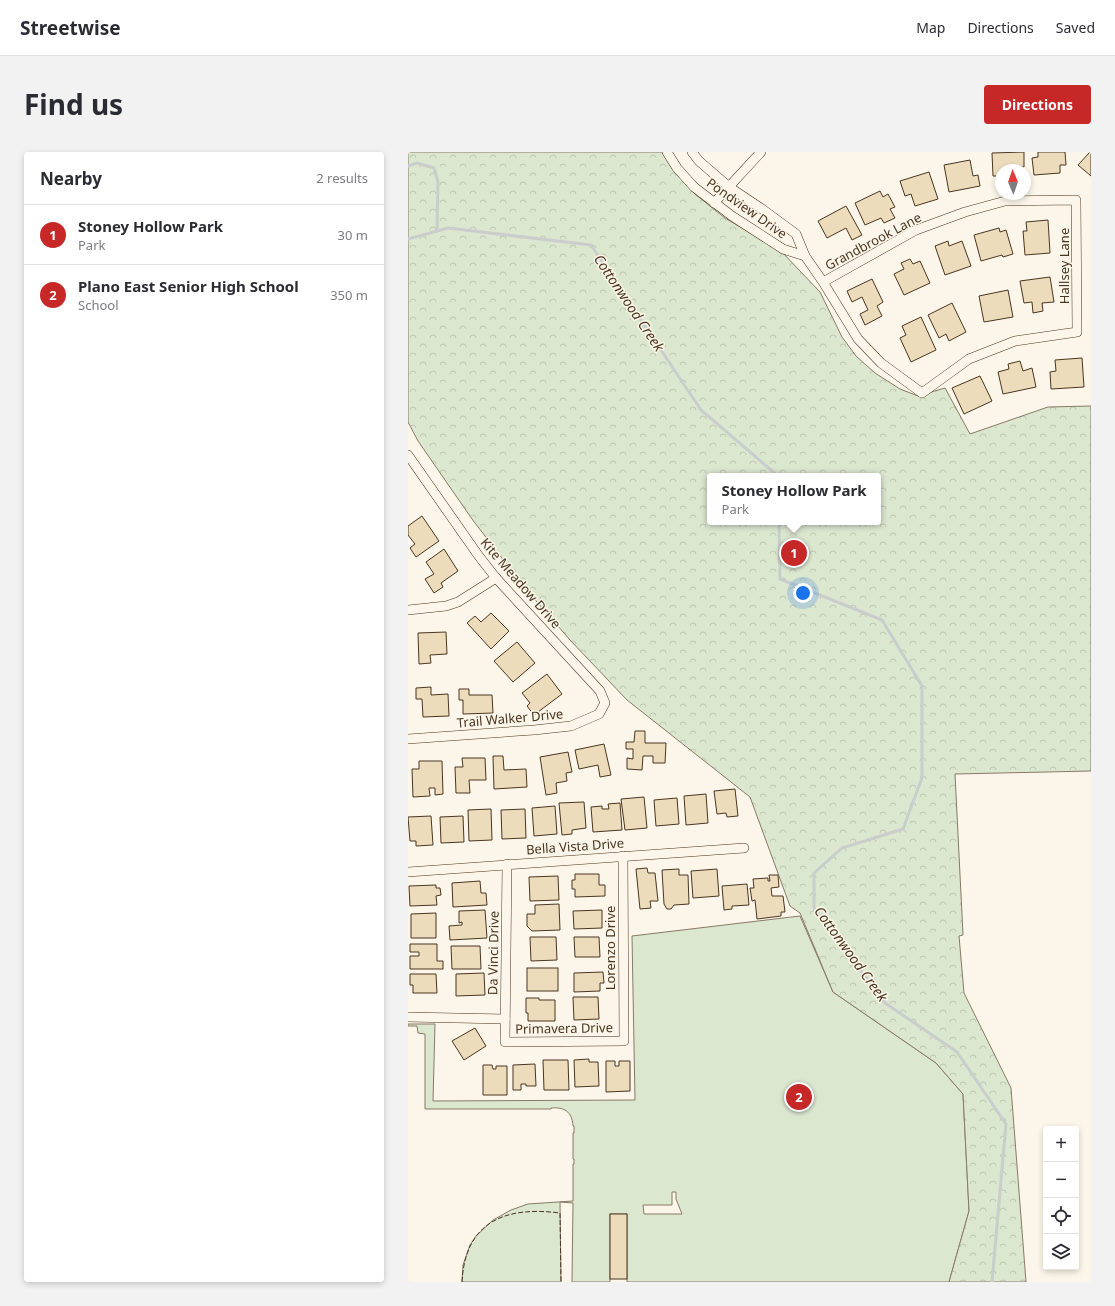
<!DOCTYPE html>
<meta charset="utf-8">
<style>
body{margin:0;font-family:"Noto Sans",sans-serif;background:#f2f2f3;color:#2b2b33}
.controls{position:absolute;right:12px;bottom:12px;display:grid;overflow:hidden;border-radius:4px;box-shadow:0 2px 6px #0003}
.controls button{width:36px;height:36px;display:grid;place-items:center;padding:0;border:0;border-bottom:1px solid #e1e1e2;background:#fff;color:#2b2b33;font:20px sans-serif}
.compass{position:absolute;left:587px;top:12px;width:36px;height:36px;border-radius:50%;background:#fff;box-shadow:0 2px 6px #0003;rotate:358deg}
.you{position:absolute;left:395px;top:441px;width:14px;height:14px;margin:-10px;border:3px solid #fff;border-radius:50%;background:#1a73e8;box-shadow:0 0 0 6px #1a73e833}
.badge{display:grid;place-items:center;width:26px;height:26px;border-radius:50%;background:#c62828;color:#fff;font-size:13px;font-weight:700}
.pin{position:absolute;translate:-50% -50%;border:2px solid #fff;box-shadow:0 1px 4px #0006}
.popup{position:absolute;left:299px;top:321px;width:174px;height:52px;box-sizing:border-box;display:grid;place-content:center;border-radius:4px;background:#fff;filter:drop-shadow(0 1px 3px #0005);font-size:13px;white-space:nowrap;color:#7c7c81}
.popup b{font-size:15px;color:#2b2b33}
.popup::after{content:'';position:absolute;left:50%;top:100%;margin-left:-8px;border:8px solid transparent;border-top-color:#fff}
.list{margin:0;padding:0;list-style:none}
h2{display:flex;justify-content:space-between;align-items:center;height:52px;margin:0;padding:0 16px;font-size:17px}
h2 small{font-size:13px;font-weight:400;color:#7c7c81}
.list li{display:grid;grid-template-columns:26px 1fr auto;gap:12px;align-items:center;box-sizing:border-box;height:60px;padding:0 16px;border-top:1px solid #e1e1e2}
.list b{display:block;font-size:15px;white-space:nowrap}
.list p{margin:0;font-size:13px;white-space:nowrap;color:#7c7c81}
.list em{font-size:13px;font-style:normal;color:#7c7c81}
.icon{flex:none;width:22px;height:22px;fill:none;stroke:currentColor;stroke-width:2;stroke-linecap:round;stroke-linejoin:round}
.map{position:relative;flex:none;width:683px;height:1130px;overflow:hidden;border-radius:4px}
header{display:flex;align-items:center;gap:24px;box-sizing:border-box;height:56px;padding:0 20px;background:#fff;border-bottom:1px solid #e1e1e2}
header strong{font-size:19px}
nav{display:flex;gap:22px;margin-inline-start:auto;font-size:14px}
.intro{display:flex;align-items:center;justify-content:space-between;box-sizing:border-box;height:96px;padding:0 24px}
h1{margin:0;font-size:28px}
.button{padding:10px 18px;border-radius:4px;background:#c62828;color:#fff;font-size:14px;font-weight:700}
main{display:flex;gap:24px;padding:0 24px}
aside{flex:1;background:#fff;border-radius:4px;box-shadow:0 2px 6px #0003}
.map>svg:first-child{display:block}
.green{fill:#dce7d0;stroke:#887966;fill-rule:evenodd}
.forest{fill:url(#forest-crowns);stroke:#887966;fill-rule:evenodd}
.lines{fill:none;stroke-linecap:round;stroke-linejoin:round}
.stream{stroke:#c9cecd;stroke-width:3}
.building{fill:#ecdcbc;stroke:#4a3520}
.minor-casing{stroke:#4a3520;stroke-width:10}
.minor{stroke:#fbf6e9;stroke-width:9}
.fence{stroke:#4a3520;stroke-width:1;stroke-dasharray:5 2;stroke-linecap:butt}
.labels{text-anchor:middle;stroke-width:3;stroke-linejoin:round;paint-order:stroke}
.street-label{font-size:13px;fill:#4a3520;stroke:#fbf6e9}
.water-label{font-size:14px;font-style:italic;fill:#4a3520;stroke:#fbf6e9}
</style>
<header>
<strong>Streetwise</strong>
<nav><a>Map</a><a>Directions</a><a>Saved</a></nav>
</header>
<div class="intro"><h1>Find us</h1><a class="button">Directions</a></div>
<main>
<aside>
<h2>Nearby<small>2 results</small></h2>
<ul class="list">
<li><span class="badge">1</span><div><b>Stoney Hollow Park</b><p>Park</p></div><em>30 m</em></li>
<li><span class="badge">2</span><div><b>Plano East Senior High School</b><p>School</p></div><em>350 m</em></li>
</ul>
</aside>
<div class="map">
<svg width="683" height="1130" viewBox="0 0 683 1130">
<defs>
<pattern id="forest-crowns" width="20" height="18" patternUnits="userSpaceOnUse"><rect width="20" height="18" fill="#dce7d0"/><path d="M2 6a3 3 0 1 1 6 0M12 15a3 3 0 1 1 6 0" fill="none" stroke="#bec7b2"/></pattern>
</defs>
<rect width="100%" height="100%" fill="#fbf6e9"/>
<path class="green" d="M392 764 425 840 528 911 555 942 561 1059 541 1130H219V1062H202V1130H164L165 1051 152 1050 153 1130H54L55 1113 62 1093 68 1084 85 1068 103 1058 120 1052 165 1049V1012H166V1007H165V981H166V974H165C164 959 156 955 143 956V957H17V882L10 881 9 874H0V872H27L25 949 227 948 224 784ZM264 1040H268V1047L274 1062H236L235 1053H264Z"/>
<path class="forest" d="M0 0H254L263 15 287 42 317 66 373 99 412 140 434 185 448 204 467 221 492 237 510 244 537 236 562 282 640 255 683 254V619L547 622 555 783 551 784 556 841 603 936 618 1130H541L561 1059 555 942 528 911 425 840 392 761 382 754 342 645 219 548 162 488 116 435 64 367 10 289 0 270ZM302 324H470V370H302Z"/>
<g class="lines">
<g class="stream">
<path d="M0 14 9 11 26 16 30 30 29 79"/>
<path d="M0 87 40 76 183 93 293 258 370 324"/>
<path d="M371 370 372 427 474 468 514 534V626L495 677 434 696 406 721V756L477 851 549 900 598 972 584 1130"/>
</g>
</g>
<g class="building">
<path d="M616 0V15H610V18H593V24H585L584 1Z"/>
<path d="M630 0H657L658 13H652V21L626 23 624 6 630 5Z"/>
<path d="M682 0H683V24L670 13Z"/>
<path d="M562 8 565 24 570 23 572 34 541 40 536 13Z"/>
<path d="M521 20 530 47 507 54 503 42 497 44 492 29Z"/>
<path d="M472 39 475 45 480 42 487 55 482 57 487 66 476 71 473 66 457 73 447 51Z"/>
<path d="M438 54 454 83 444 88 438 76 419 86 410 69Z"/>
<path d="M640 68 642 101 617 103 615 79H619L618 70Z"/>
<path d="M591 76 592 80 598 78 605 102 595 105 594 103 573 109 566 83Z"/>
<path d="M540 89 541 94 554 89 563 114 537 123 527 94Z"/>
<path d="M502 107 505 112 512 109 522 131 496 143 486 122 496 117 493 111Z"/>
<path d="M642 125 646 150 634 151 635 159 625 161 624 150 616 151 612 129Z"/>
<path d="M464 127 475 150 469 154 474 164 457 173 452 162 460 158 454 145 444 150 439 139Z"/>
<path d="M600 138 605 165 576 170 571 144Z"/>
<path d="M544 151 558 180 541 189 538 182 531 186 520 163Z"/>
<path d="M513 165 528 198 503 210 492 186 498 183 494 174Z"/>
<path d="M674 206 676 235 643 237 642 220 648 219 647 208Z"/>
<path d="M612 209 615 219 624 216 628 235 595 242 590 220 601 217 600 212Z"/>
<path d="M572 224 584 249 556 262 544 236Z"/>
<path d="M14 364 31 389 8 405 2 396 7 392 0 383V374Z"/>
<path d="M36 397 50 419 33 431 35 435 26 441 17 427 26 422 18 410Z"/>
<path d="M83 461 101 479 83 497 59 471 67 464 73 470Z"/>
<path d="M38 480 39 502 22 503 23 511 11 512 10 481Z"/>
<path d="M109 490 127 511 105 530 86 509Z"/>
<path d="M139 522 154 542 126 563 119 554 122 551 114 541Z"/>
<path d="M23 535V543L40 542 41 564 15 565 14 547H8V536Z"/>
<path d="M51 537H61V543H84L85 561 55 562V548H51Z"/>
<path d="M227 579H237V591H258L257 611H245V604H235L234 618 219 617V606L225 607V597H218V590H226Z"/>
<path d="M196 592 203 623 192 625 190 613 171 617 167 598Z"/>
<path d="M160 600 164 620 158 621 159 629 148 631 149 641 138 643 132 605Z"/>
<path d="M85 604H95L96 618 118 617 119 635 86 637Z"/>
<path d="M54 606H77L78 628H61L62 641H48L47 615H55Z"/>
<path d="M11 609H34L35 642 27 643V636H21L22 644 5 645 4 617H11Z"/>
<path d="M327 637 330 664 319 665 318 661 309 662 306 639Z"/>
<path d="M298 642 300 671 278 673 276 644Z"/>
<path d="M236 645 239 676 217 678 213 647Z"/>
<path d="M269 646 271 672 248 674 246 648Z"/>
<path d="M176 650 178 676 164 678V682L154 683 151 651Z"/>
<path d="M212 651 214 678 185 680 183 655 194 654V657H201L200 652Z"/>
<path d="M147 654 149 682 126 684 124 656Z"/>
<path d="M83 657 84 688 61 689 60 658Z"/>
<path d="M117 657 118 686 94 687 93 658Z"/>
<path d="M23 664 25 693 8 694V689H2L0 665Z"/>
<path d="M55 664 56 690 33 691 32 665Z"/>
<path d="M239 716 240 721H247L250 749H242L243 756 232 757 228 717Z"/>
<path d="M271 717V723H280L281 752 266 753 263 757H259L256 752 254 718Z"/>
<path d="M309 717 311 744 285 746 283 719Z"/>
<path d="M167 722H191V733H197V744L167 745V737H164V728H167Z"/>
<path d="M361 723H370L371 735 363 736 364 744H375L377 760H373V764L349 767 347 748 344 749 342 736H346L345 727 360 726V729H362Z"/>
<path d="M150 724 151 748 122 749 121 725Z"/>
<path d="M72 729 73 741H78L79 753 45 755 44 731Z"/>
<path d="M339 732 341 753 324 754V757L316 758 314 734Z"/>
<path d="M28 733V736H32L33 743 28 744 29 753 2 754 1 734Z"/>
<path d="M151 752 152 778 124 779 119 774V762H127V753Z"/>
<path d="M77 758 79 786 42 788 41 774 54 773V770L51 771V759Z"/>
<path d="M194 758V776L166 777 165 759Z"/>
<path d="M28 761V786H3V762Z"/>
<path d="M122 785H148L149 808 123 809Z"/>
<path d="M166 785H191L192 805H167Z"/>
<path d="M2 792H29V809H35V817H2V804H11V800H2Z"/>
<path d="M43 794H72L73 817H44Z"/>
<rect x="119" y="816" width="31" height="23"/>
<path d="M195 820 196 831H192V839L166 840V821Z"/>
<path d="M76 821 77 843 48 844V822Z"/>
<path d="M2 822H28L29 841H5V833H2Z"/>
<path d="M165 845H190L191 867 166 868Z"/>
<path d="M118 846H131V848H147V869H120V861H118Z"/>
<path d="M67 876 78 894 56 908 44 889Z"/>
<path d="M181 907V910H190L191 934 167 935 166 908Z"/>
<path d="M135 908H160L161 938H136Z"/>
<path d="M198 909H207V914H211V909H222V939L198 940Z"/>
<path d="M127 912 128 934H118V932H113V938H105V913Z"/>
<path d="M75 913H84L85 917H88V914H99V943H75Z"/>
<rect x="202" y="1062" width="17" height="65"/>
</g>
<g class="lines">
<g class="minor-casing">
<g id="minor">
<path d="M259 0 269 16 286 35 324 64 375 97 397 104"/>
<path d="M284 0 291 9 321 35 354 57 388 82 397 104 415 130 450 187 473 211 514 241 561 207 607 189 669 180 668 48 597 49 557 60 508 78 415 130"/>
<path d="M306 51 353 0"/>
<path d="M0 303 70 403 88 426 192 539 197 551 191 562 163 574 126 578 0 587"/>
<path d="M0 458 38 454 50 450 88 426"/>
<path d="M99 712 97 890 216 889 215 704"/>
<path d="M0 720 336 696"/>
<path d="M0 865 97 867"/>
</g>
</g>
<use href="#minor" class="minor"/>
<path class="fence" d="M54 1130C57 1069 98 1054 152 1061L153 1130"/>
</g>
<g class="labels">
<g class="street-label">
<text transform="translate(339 56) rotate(35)" y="5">Pondview Drive</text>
<text transform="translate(465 89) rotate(-28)" y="5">Grandbrook Lane</text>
<text transform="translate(656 114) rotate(-90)" y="5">Hallsey Lane</text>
<text transform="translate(113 431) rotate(49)" y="5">Kite Meadow Drive</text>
<text transform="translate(102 566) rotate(-5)" y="5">Trail Walker Drive</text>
<text transform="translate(167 694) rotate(-4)" y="5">Bella Vista Drive</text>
<text transform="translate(202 796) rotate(-90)" y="5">Lorenzo Drive</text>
<text transform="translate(85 801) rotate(-89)" y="5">Da Vinci Drive</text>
<text transform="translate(156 876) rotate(-1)" y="5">Primavera Drive</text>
</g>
<g class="water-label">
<text transform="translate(221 151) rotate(56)" y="5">Cottonwood Creek</text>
<text transform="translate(443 802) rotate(54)" y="5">Cottonwood Creek</text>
</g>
</g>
</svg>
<div class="controls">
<button>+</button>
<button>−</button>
<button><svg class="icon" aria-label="locate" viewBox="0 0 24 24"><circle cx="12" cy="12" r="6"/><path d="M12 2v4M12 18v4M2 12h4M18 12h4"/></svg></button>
<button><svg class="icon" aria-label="layers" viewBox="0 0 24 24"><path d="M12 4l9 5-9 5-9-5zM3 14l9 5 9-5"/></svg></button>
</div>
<svg class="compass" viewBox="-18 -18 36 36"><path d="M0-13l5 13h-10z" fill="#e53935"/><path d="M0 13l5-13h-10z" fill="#7c7c81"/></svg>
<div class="you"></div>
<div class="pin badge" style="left:386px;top:401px">1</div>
<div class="popup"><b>Stoney Hollow Park</b>Park</div>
<div class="pin badge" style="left:391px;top:945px">2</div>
</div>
</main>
